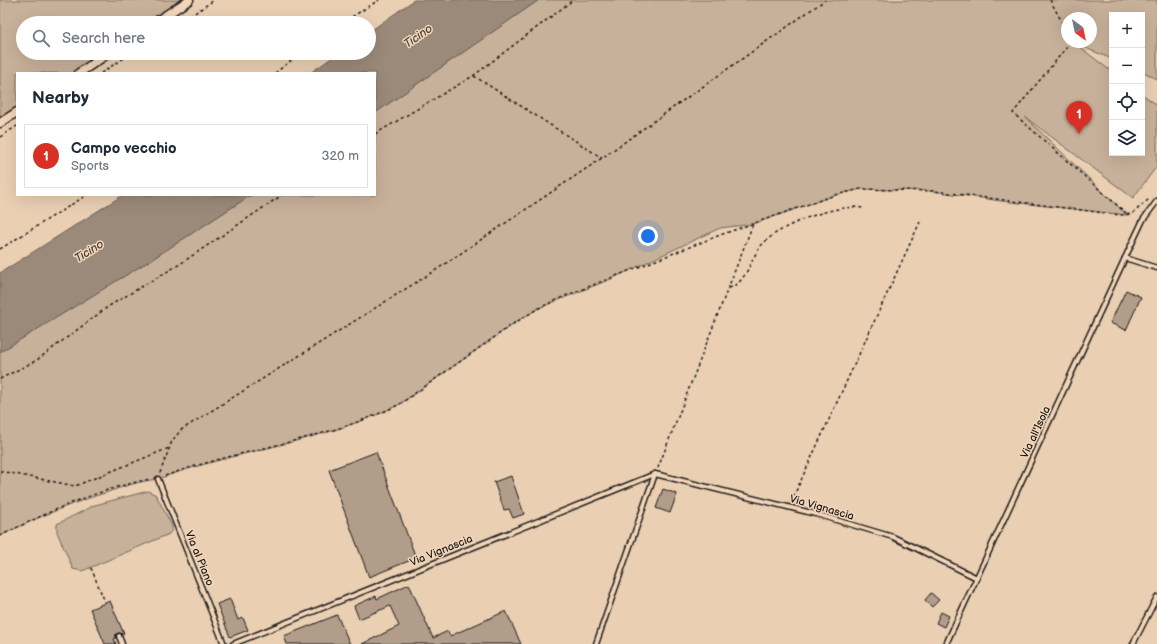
<!DOCTYPE html>
<meta charset="utf-8">
<style>
body{margin:0;font-family:"Balsamiq Sans",sans-serif;background:#f2f2f3;color:#1f2937}
.controls{position:absolute;right:12px;top:12px;display:grid;overflow:hidden;border-radius:0px;box-shadow:0 4px 16px #0002}
.controls button{width:36px;height:36px;display:grid;place-items:center;padding:0;border:0;border-bottom:1px solid #e0e1e3;background:#fff;color:#1f2937;font:20px sans-serif}
.compass{position:absolute;left:1061px;top:12px;width:36px;height:36px;border-radius:50%;background:#fff;box-shadow:0 4px 16px #0002;rotate:147deg}
.you{position:absolute;left:648px;top:236px;width:14px;height:14px;margin:-10px;border:3px solid #fff;border-radius:50%;background:#1a73e8;box-shadow:0 0 0 6px #1a73e833}
.badge{display:grid;place-items:center;width:26px;height:26px;border-radius:50%;background:#d93025;color:#fff;font-size:13px;font-weight:700}
.pin{position:absolute;translate:-50% -33px;filter:drop-shadow(0 1px 2px #0008)}
.pin::after{content:'';position:absolute;top:21px;width:14px;height:12px;background:inherit;clip-path:polygon(0 0,100% 0,50% 100%)}
.list{margin:0;padding:0;list-style:none}
h2{display:flex;justify-content:space-between;align-items:center;height:52px;margin:0;padding:0 16px;font-size:17px}
h2 small{font-size:13px;font-weight:400;color:#747a83}
.list li{display:grid;grid-template-columns:26px 1fr auto;gap:12px;align-items:center;box-sizing:border-box;height:64px;margin:0 8px 8px;padding:0 8px;border:1px solid #e0e1e3;border-radius:0px}
.list b{display:block;font-size:15px;white-space:nowrap}
.list p{margin:0;font-size:13px;white-space:nowrap;color:#747a83}
.list em{font-size:13px;font-style:normal;color:#747a83}
.icon{flex:none;width:22px;height:22px;fill:none;stroke:currentColor;stroke-width:2;stroke-linecap:round;stroke-linejoin:round}
.map{position:relative;flex:none;width:1157px;height:644px;overflow:hidden}
.search{position:absolute;background:#fff;box-shadow:0 4px 16px #0002;left:16px;top:16px;width:360px;height:44px;display:flex;align-items:center;gap:10px;box-sizing:border-box;padding:0 14px;border-radius:22px;color:#747a83;font-size:15px}
.panel{position:absolute;background:#fff;box-shadow:0 4px 16px #0002;left:16px;top:72px;width:360px;height:124px;border-radius:0px}
.map>svg:first-child{display:block}
.green{fill:#c8b19a;stroke:#72665b;fill-rule:evenodd}
.water{fill:#9b8a79;stroke:#685e54}
.building{fill:#b19d89;stroke:#1c1c1c}
.lines{fill:none;stroke-linecap:round;stroke-linejoin:round}
.service-casing{stroke:#1c1c1c;stroke-width:7}
.minor-casing{stroke:#1c1c1c;stroke-width:11}
.path{stroke:#1c1c1c;stroke-width:1.5;stroke-dasharray:3 3;stroke-linecap:butt}
.service{stroke:#f3d6b9;stroke-width:4}
.minor{stroke:#f3d6b9;stroke-width:8}
.labels{text-anchor:middle;stroke-width:3;stroke-linejoin:round;paint-order:stroke}
.street-label{font-size:11px;fill:#1c1c1c;stroke:#f3d6b9}
.water-label{font-size:12px;font-style:italic;fill:#48423d;stroke:#f3d6b9}
</style>
<div class="map">
<svg width="1157" height="644" viewBox="0 0 1157 644">
<rect width="100%" height="100%" fill="#eacfb3"/>
<filter id="ink" filterUnits="userSpaceOnUse"><feTurbulence type="fractalNoise" baseFrequency=".025" numOctaves="2"/><feDisplacementMap in="SourceGraphic" scale="8" xChannelSelector="R" yChannelSelector="G"/><feConvolveMatrix kernelMatrix="1 2 1 2 8 2 1 2 1" color-interpolation-filters="sRGB"/></filter>
<g filter="url(#ink)">
<g class="green">
<path d="M0 0H185L151 23H23V53H106L74 73H17V108L0 118Z"/>
<path d="M539 0H1157V79L1142 71V15H1112V59L1076 44 1112 72V153H1142V94L1157 105V166L1133 198 1025 117 1127 215 1001 201 933 191 861 189 835 195 753 224 720 228 611 279 539 308 516 322 400 404C325 442 237 450 158 479 140 481 122 487 105 493 69 504 34 519 0 536V352L154 258 251 195H375V113ZM1067 18H1091V42H1067Z"/>
<path d="M148 491 156 495 172 526V530L169 534 87 569 82 571 73 569 57 532V524L95 505Z"/>
</g>
<g class="water">
<path d="M414 0H539L375 113V73H310L339 53H369V32Z"/>
<path d="M123 195H251L154 258 0 352V273Z"/>
</g>
<g class="building">
<path d="M1126 290 1141 297 1126 330 1110 323Z"/>
<path d="M376 452 416 558 369 577 329 470Z"/>
<path d="M511 476 524 514 513 518 509 509 504 510 494 482Z"/>
<path d="M663 489 677 494 670 513 656 508Z"/>
<path d="M409 584 433 638 448 631 450 636 506 611 521 644H362L399 626 390 606 359 619 354 606 376 596 377 599Z"/>
<path d="M931 593 939 600 932 607 925 600Z"/>
<path d="M230 599 238 620 243 618 248 630 230 637 217 604Z"/>
<path d="M110 601 124 634 119 633 116 634V638L114 639 116 644H105L90 609Z"/>
<path d="M941 612 949 616 944 627 936 623Z"/>
<path d="M337 615 350 644H287L284 636Z"/>
</g>
<g class="lines">
<g class="service-casing">
<g id="service">
<path d="M1125 258 1143 220 1157 201"/>
<path d="M158 479 224 644"/>
<path d="M119 636 122 644"/>
<path d="M233 644 655 474"/>
<path d="M596 644 655 474 816 514 893 537 977 578"/>
<path d="M946 644 1125 258 1157 268"/>
<path d="M1133 644 1157 597"/>
</g>
</g>
<g class="minor-casing">
<g id="minor">
<path d="M154 23 189 0"/>
<path d="M79 73 109 53"/>
<path d="M0 123 17 112"/>
</g>
</g>
<g class="path">
<path d="M1050 0 1067 31"/>
<path d="M180 23 214 0"/>
<path d="M342 23 379 0"/>
<path d="M1071 42 1013 113 1127 214"/>
<path d="M101 73 132 53"/>
<path d="M275 73 301 53"/>
<path d="M474 76 602 158"/>
<path d="M375 134 473 76 573 0"/>
<path d="M0 137 17 126"/>
<path d="M0 249 87 195"/>
<path d="M729 288C746 283 750 261 760 247 777 225 837 203 864 208"/>
<path d="M0 379 37 360 109 306 180 264 282 195"/>
<path d="M658 468 753 224"/>
<path d="M0 471 75 486 169 448"/>
<path d="M160 473 172 441 181 430 439 268 602 158 825 0"/>
<path d="M165 476C242 448 326 441 400 404L516 322 539 308 565 296 720 235 835 195 861 189 934 191 1120 215 1132 214 1149 199"/>
<path d="M791 502 920 222"/>
<path d="M0 536C45 513 101 488 151 479"/>
<path d="M91 568 105 602"/>
</g>
<use href="#service" class="service"/>
<use href="#minor" class="minor"/>
</g>
</g>
<g class="labels">
<g class="street-label">
<text transform="translate(1035 432) rotate(-65)" y="4">Via all'Isola</text>
<text transform="translate(822 507) rotate(16)" y="4">Via Vignascia</text>
<text transform="translate(441 550) rotate(-22)" y="4">Via Vignascia</text>
<text transform="translate(200 558) rotate(68)" y="4">Via al Piano</text>
</g>
<g class="water-label">
<text transform="translate(418 36) rotate(-35)" y="4">Ticino</text>
<text transform="translate(89 251) rotate(-32)" y="4">Ticino</text>
</g>
</g>
</svg>
<div class="controls">
<button>+</button>
<button>−</button>
<button><svg class="icon" aria-label="locate" viewBox="0 0 24 24"><circle cx="12" cy="12" r="6"/><path d="M12 2v4M12 18v4M2 12h4M18 12h4"/></svg></button>
<button><svg class="icon" aria-label="layers" viewBox="0 0 24 24"><path d="M12 4l9 5-9 5-9-5zM3 14l9 5 9-5"/></svg></button>
</div>
<svg class="compass" viewBox="-18 -18 36 36"><path d="M0-13l5 13h-10z" fill="#e53935"/><path d="M0 13l5-13h-10z" fill="#747a83"/></svg>
<div class="you"></div>
<div class="pin badge" style="left:1079px;top:134px">1</div>
<div class="search"><svg class="icon" aria-label="search" viewBox="0 0 24 24"><circle cx="10" cy="10" r="6"/><path d="M15 15l6 6"/></svg>Search here</div>
<section class="panel">
<h2>Nearby<small></small></h2>
<ul class="list">
<li><span class="badge">1</span><div><b>Campo vecchio</b><p>Sports</p></div><em>320 m</em></li>
</ul>
</section>
</div>
